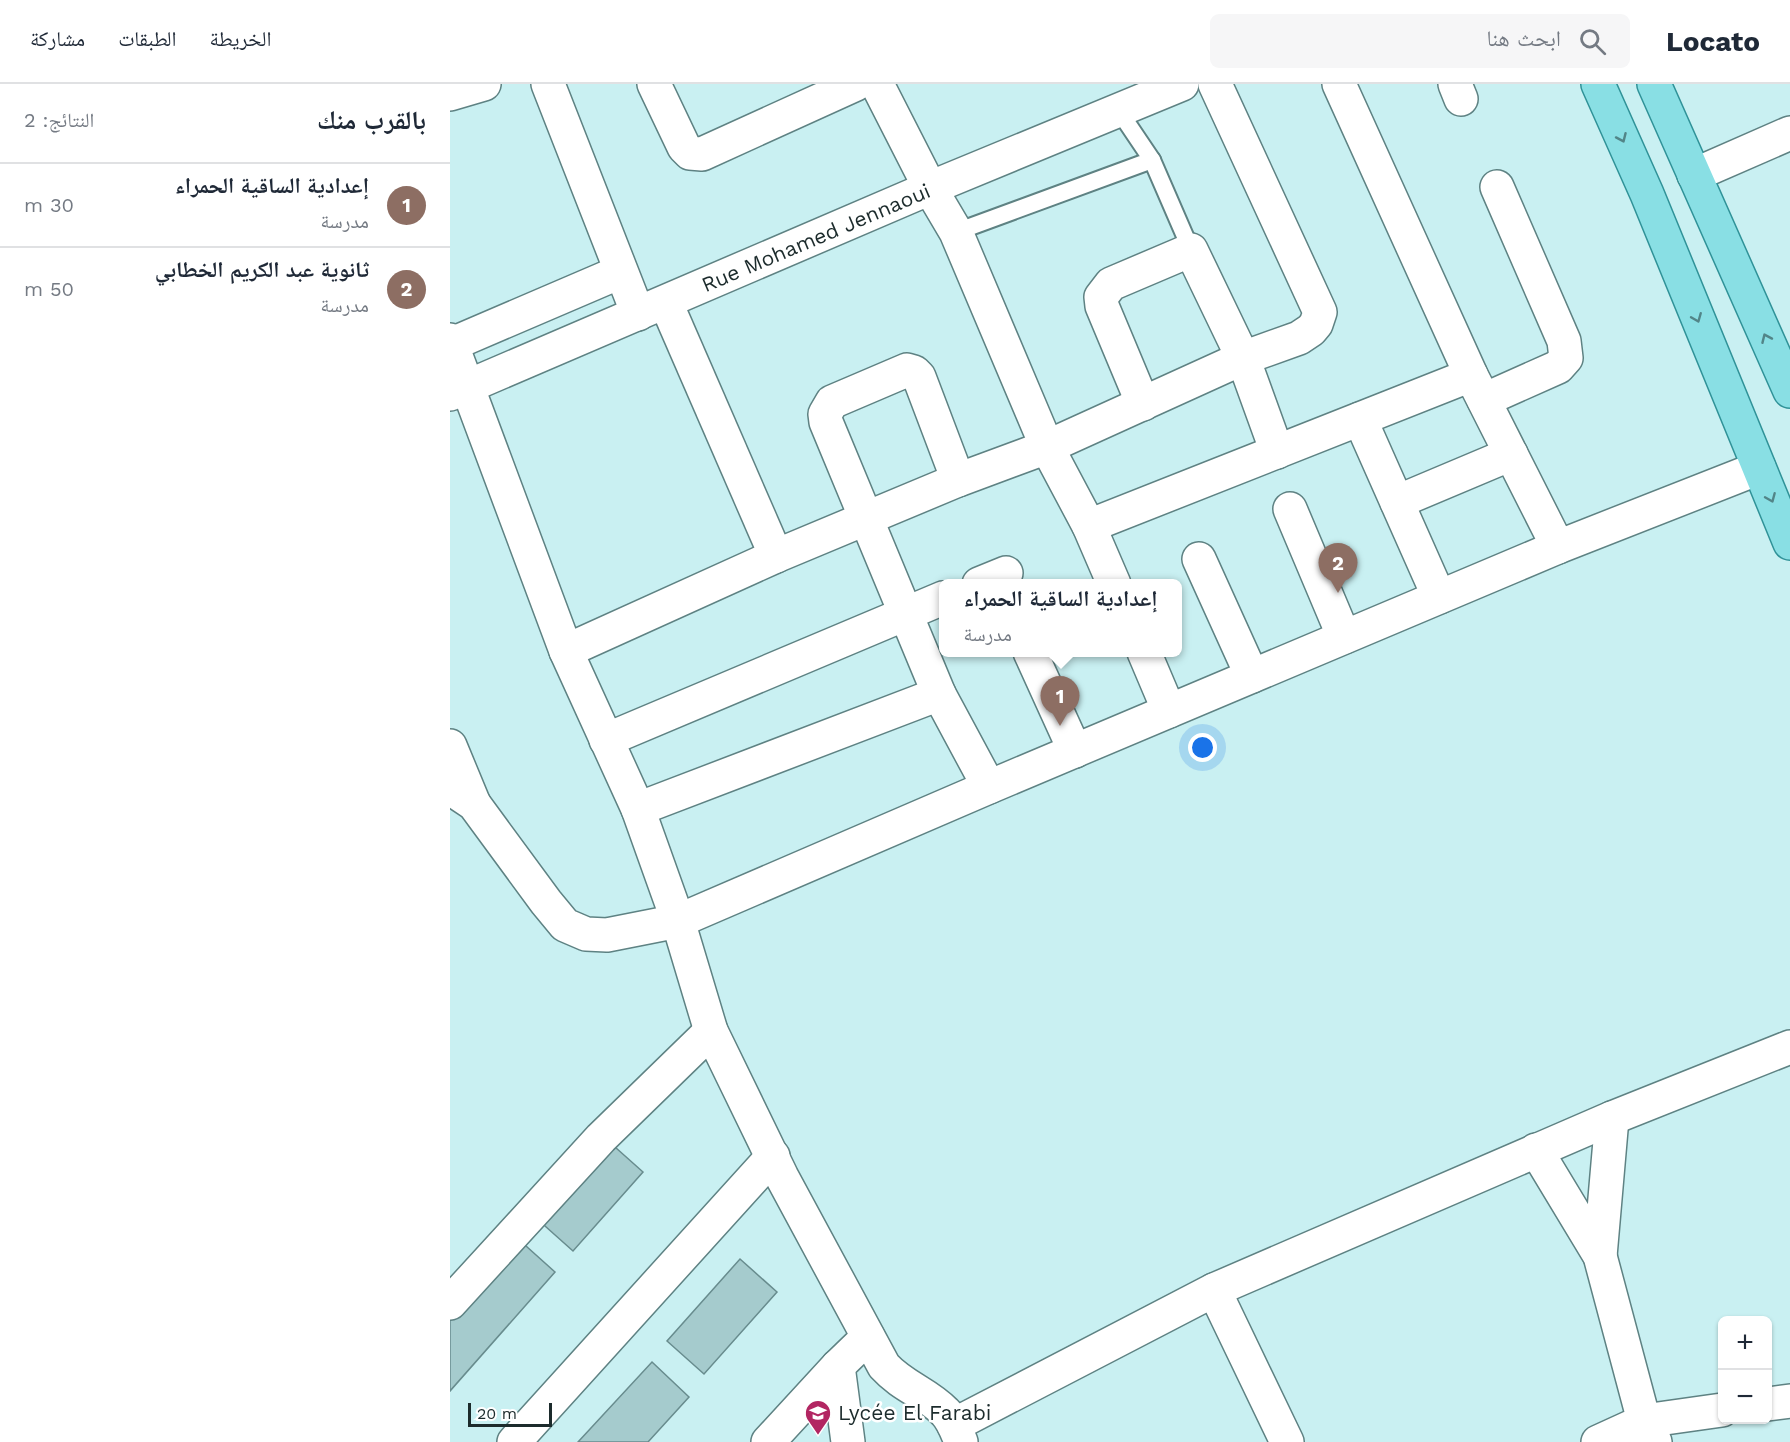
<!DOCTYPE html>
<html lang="ar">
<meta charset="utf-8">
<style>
body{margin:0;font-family:"Work Sans","Noto Naskh Arabic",sans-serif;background:#f6f6f7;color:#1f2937;direction:rtl}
.controls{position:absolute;right:18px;bottom:18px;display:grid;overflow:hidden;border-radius:9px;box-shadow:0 2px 4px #0004}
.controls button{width:54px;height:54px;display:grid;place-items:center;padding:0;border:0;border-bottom:2px solid #e0e1e3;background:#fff;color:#1f2937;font:30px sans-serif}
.scale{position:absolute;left:18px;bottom:15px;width:84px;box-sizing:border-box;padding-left:6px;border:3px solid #1c2b2c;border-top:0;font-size:16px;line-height:21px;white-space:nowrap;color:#1c2b2c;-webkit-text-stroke:4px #fff;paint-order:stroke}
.you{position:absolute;left:753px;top:664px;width:21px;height:21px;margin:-15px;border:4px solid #fff;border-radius:50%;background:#1a73e8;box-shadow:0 0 0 9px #1a73e833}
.badge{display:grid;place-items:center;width:39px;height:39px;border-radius:50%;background:#b22662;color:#fff;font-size:20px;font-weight:700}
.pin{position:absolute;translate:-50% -50px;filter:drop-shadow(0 2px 3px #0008)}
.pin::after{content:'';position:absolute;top:32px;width:21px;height:18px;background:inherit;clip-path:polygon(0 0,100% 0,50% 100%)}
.popup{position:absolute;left:489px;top:495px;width:243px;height:78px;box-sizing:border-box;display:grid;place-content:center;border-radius:9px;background:#fff;filter:drop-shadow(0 2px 4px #0005);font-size:20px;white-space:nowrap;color:#747a83}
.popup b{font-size:22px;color:#1f2937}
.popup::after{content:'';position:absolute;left:50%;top:100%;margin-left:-12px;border:12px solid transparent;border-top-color:#fff}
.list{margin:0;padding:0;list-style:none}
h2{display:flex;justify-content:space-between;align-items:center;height:78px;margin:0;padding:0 24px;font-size:26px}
h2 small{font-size:20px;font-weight:400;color:#747a83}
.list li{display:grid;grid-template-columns:39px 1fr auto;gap:18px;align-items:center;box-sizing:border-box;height:84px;padding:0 24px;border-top:2px solid #e0e1e3}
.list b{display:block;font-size:22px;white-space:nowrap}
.list p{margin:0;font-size:20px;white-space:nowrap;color:#747a83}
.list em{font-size:20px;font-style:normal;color:#747a83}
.icon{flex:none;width:33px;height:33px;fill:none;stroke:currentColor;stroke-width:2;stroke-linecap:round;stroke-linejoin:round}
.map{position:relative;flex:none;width:1340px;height:1358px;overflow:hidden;direction:ltr}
header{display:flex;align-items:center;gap:36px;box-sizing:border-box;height:84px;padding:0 30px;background:#fff;border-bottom:2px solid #e0e1e3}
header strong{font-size:28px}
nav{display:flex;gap:33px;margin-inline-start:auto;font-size:21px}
.search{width:420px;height:54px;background:#f6f6f7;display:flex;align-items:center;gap:15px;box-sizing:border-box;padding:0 21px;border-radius:9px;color:#747a83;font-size:22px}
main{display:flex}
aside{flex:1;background:#fff}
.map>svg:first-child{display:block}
.building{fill:#a5cbcd;stroke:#688c8e;stroke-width:1.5}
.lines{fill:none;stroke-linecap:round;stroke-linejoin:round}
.service-casing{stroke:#5e8283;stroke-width:20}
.minor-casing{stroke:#5e8283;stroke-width:36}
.primary-casing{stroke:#309298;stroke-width:36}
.service{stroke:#fff;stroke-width:16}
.minor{stroke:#fff;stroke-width:33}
.primary{stroke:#89dfe4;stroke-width:33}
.oneway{stroke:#528588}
.labels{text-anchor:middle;stroke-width:5;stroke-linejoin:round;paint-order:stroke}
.street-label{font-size:21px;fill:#1c2b2c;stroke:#fff}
.poi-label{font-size:21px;fill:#1c2b2c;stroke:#fff;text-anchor:start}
</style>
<header>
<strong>Locato</strong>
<div class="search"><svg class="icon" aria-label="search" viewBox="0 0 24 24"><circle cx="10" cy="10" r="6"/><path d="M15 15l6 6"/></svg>ابحث هنا</div>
<nav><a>الخريطة</a><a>الطبقات</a><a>مشاركة</a></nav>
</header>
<main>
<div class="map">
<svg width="1340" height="1358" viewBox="0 0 1340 1358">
<rect width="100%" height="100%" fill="#c9f0f2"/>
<g class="building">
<path d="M156 1055 193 1088 123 1167 86 1134Z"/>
<path d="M66 1153 105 1188 0 1307V1229Z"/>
<path d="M290 1175 327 1208 254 1290 217 1257Z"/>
<path d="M202 1278 239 1313 198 1358H128Z"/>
</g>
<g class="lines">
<g class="service-casing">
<g id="service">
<path d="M702 76 741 166"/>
<path d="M506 148 702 76 669 27"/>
</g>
</g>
<g class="minor-casing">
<g id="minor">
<path d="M98 0 188 230"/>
<path d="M204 0 234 63 240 69 252 70 406 0"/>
<path d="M427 0 480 104 506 148 597 363 639 442 664 500"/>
<path d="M889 0 1021 291 1108 463"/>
<path d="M1005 0 1011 15"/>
<path d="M0 10 34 0"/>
<path d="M1244 91 1340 49"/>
<path d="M216 219 326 472"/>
<path d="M0 256 116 567 188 725 228 837 261 947 332 1093 434 1282C453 1303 477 1309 495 1328 503 1336 507 1348 511 1358"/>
<path d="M2 260 170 188"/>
<path d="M0 310 480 104 732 0"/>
<path d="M1034 316 1108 283 1116 274 1114 257 1047 103"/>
<path d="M693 320 652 222 651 213 661 200 741 166 793 274 827 368"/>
<path d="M910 335 989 513"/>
<path d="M947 418 1061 370"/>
<path d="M840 425 894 553"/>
<path d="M639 442 1021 291"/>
<path d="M749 475 802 592"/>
<path d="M529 500 556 489"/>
<path d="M116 567 326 472 508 396 597 363 793 274 849 254 861 246 866 240 870 228 765 0"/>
<path d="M580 568 625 667"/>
<path d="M694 568 719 627"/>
<path d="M489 610 376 338 375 330 382 318 457 286 464 288 469 293 508 396"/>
<path d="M156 656 493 514"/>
<path d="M0 662 24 720"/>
<path d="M0 704 24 720 96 818 115 841 136 850 157 851 228 837 539 703 1108 463 1309 384"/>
<path d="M188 725 489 610 539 703"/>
<path d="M1086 1066 1150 1172 1194 1337 1205 1358"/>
<path d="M1150 1172 1162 1034"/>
<path d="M764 1206 837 1358"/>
<path d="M0 1219 151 1054 261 947"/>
<path d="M388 1282 398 1358"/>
<path d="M1318 1320 1340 1317"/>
<path d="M504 1341 764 1206 1162 1034 1340 963"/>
<path d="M64 1358 323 1072"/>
<path d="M318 1358 388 1282 418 1253"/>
<path d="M1148 1358 1194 1337 1272 1326"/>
</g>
</g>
<g class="primary-casing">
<g id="primary">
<path d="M1148 0 1197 110 1340 459"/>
<path d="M1204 0 1340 307"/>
</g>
</g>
<use href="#service" class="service"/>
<use href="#minor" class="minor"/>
<use href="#primary" class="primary"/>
</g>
<defs><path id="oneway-chevron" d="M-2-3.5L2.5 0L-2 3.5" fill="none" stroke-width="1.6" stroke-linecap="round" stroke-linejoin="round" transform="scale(1.5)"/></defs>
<g class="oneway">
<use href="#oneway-chevron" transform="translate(1172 54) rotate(66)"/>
<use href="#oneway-chevron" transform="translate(1247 234) rotate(68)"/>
<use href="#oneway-chevron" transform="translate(1316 254) rotate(-114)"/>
<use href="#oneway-chevron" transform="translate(1321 414) rotate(67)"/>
</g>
<defs>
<g id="school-pin" transform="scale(1.35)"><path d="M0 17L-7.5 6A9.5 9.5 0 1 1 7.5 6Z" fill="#b22662" stroke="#fff"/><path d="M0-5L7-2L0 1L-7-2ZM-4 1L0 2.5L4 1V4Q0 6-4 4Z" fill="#fff"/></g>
</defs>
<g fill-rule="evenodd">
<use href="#school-pin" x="368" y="1329"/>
</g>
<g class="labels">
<g class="street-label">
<text transform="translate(366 154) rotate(-23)" y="7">Rue Mohamed Jennaoui</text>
</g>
<g class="poi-label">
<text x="388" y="1336">Lycée El Farabi</text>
</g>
</g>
</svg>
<div class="controls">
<button>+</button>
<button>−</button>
</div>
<div class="scale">20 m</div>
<div class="you"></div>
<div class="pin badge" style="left:610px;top:642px;background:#8d6e63">1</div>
<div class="popup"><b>إعدادية الساقية الحمراء</b>مدرسة</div>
<div class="pin badge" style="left:888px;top:509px;background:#8d6e63">2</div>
</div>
<aside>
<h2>بالقرب منك<small>النتائج: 2</small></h2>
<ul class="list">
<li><span class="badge" style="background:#8d6e63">1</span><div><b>إعدادية الساقية الحمراء</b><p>مدرسة</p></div><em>30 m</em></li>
<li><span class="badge" style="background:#8d6e63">2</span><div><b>ثانوية عبد الكريم الخطابي</b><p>مدرسة</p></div><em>50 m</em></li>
</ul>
</aside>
</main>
